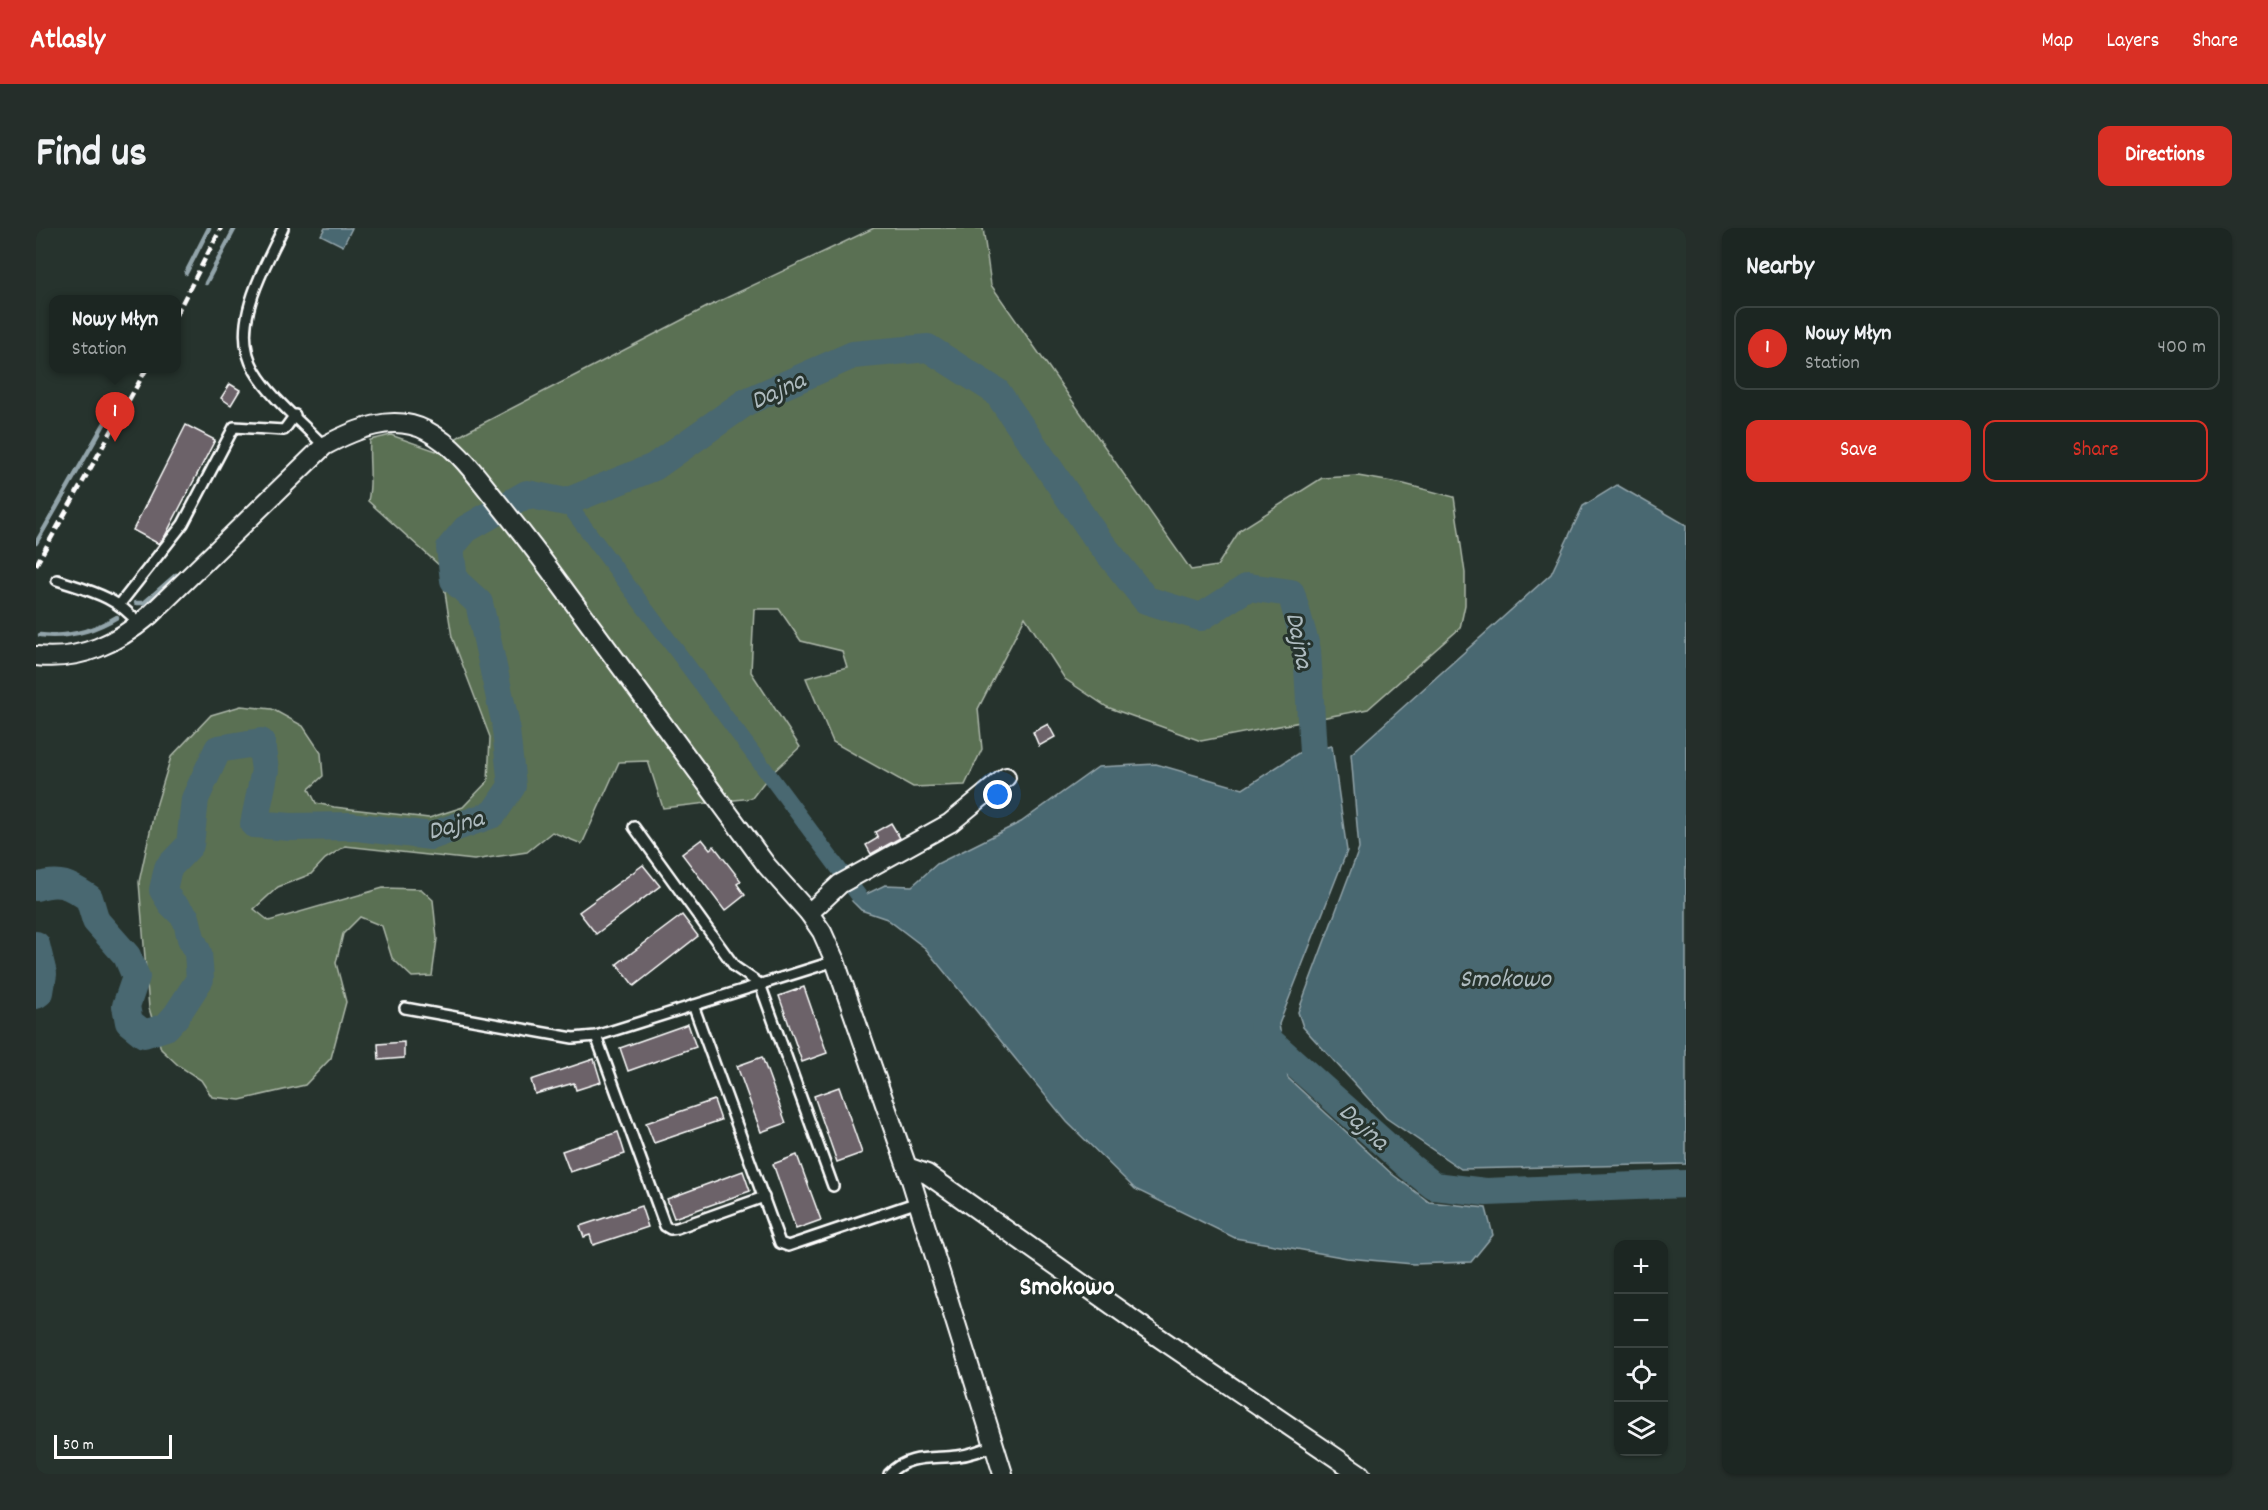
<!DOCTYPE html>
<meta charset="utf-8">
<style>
body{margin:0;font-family:Dekko,sans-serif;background:#252e2a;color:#f1f3f6}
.controls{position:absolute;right:18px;bottom:18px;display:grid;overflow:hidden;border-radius:12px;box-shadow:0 2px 4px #0004}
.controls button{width:54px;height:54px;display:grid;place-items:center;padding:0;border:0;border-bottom:2px solid #3a4340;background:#1c2622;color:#f1f3f6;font:30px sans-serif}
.scale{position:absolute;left:18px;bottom:15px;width:118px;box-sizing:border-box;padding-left:6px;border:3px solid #fff;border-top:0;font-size:16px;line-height:21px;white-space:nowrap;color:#fff;-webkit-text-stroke:4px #26332d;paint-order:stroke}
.you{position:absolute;left:962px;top:567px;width:21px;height:21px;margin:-15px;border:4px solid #fff;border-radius:50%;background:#1a73e8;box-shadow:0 0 0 9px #1a73e833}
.badge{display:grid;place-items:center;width:39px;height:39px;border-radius:50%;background:#d93025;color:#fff;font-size:20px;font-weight:700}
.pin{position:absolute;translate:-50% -50px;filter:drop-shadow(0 2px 3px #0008)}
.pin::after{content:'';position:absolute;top:32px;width:21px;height:18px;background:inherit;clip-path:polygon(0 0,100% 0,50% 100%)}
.popup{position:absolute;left:13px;top:67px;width:132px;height:78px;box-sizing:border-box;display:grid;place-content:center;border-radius:12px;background:#1c2622;filter:drop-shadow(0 2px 4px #0005);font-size:20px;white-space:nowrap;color:#a0a5a5}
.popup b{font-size:22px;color:#f1f3f6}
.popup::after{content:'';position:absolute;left:50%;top:100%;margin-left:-12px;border:12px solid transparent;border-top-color:#1c2622}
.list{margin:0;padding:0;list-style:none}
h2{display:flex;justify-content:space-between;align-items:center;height:78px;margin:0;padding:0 24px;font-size:26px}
h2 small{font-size:20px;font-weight:400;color:#a0a5a5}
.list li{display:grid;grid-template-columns:39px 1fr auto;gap:18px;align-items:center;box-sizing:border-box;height:84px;margin:0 12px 12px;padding:0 12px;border:2px solid #3a4340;border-radius:12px}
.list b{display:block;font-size:22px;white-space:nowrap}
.list p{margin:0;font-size:20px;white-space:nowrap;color:#a0a5a5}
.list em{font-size:20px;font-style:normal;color:#a0a5a5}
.actions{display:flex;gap:12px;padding:18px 24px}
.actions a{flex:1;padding:14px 0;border:2px solid #d93025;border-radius:12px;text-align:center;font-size:21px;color:#d93025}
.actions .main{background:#d93025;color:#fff}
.icon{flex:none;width:33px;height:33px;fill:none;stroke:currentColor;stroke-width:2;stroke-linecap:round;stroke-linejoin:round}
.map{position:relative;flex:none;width:1650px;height:1246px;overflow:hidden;border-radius:12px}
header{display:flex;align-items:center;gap:36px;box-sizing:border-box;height:84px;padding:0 30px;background:#d93025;color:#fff}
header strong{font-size:28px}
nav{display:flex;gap:33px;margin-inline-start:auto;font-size:21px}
.intro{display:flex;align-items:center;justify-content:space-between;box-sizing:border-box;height:144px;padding:0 36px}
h1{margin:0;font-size:42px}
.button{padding:15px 27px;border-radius:12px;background:#d93025;color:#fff;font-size:21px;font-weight:700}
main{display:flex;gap:36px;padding:0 36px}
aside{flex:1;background:#1c2622;border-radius:12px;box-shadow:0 2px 4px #0004}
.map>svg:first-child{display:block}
.green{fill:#5a6f53;stroke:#acb7a9;stroke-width:1.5}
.water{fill:#4a6871;stroke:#92a4aa;stroke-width:1.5}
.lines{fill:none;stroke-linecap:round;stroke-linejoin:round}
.stream{stroke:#92a4aa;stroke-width:4.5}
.canal{stroke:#4a6871;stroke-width:16}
.river{stroke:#4a6871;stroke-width:28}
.building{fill:#6c6269;stroke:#fff;stroke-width:1.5}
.lane-casing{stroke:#fff;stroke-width:14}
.street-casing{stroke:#fff;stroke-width:22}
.lane{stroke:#26332d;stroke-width:9}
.street{stroke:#26332d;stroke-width:18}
.rail{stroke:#fff;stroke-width:4.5;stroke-dasharray:9 4.5;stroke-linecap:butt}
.labels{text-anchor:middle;stroke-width:6;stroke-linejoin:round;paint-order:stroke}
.water-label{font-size:26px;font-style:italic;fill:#aebbbf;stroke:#26332d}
.quarter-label{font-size:27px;font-weight:bold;fill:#fff;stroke:#26332d}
</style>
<header>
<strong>Atlasly</strong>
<nav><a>Map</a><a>Layers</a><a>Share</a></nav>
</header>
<div class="intro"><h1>Find us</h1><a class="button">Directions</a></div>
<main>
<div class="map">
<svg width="1650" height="1246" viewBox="0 0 1650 1246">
<rect width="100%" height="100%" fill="#26332d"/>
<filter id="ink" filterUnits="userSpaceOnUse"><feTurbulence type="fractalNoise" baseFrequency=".0167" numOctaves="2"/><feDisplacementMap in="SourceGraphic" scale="12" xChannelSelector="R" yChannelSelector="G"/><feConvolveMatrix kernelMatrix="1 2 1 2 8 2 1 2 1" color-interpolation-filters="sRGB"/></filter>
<g filter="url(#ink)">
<path class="green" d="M838 0H947L955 57 1155 342 1181 338 1204 302 1286 250 1322 248 1368 256 1418 269 1429 345V377L1424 400 1332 481 1165 513 1071 479 1029 451 989 389 942 481 946 521 929 557 877 559 797 514 770 450 811 439 806 423 765 413 743 381H718L715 444 764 519 732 549 716 570 627 580 612 533 583 534 546 616 516 604 491 624 438 632 309 618 289 631 275 646 242 659 218 681 233 693 347 660 385 661 397 672 401 711 396 748 376 749 356 730 346 698 324 689 307 706 300 735 310 774 295 830 269 857 204 872 176 869 165 852 143 838 125 821 113 780 103 654 118 585 135 529 175 487 205 478 236 481 267 498 285 525 287 548 273 561 280 575 298 579 393 590 427 579 452 553 454 509 416 409 405 339 332 273C337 251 332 234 334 212L355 207 400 223 432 203 671 79Z"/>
<g class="water">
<path d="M289 0H316L307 18 285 7Z"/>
<path d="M1581 257 1650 297V936L1425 941 1350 890 1267 799 1262 784 1323 621 1315 526 1515 346 1547 278Z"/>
<path d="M1296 518 1311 623 1243 796 1252 850 1356 946 1393 974 1450 980 1457 1007 1435 1034 1377 1036 1311 1030 1199 1010 1099 961 1031 894 889 720 851 691 825 682 816 673 849 657 876 658 901 636 985 594 1062 539 1120 536 1207 561 1264 524Z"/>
</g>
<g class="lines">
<g class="stream">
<path d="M150 45 173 0"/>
<path d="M170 55 199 0"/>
<path d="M0 315 75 184"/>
<path d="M100 375H108L140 347"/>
<path d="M4 407C32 410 56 404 81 389"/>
</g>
<path class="canal" d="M530 274 823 668"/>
<g class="river">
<path d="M0 659C24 651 33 657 53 670L60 693 91 728 100 749 90 778 93 794 108 806 130 799 140 788 164 751 162 725 155 710 150 690 135 675 127 662 132 640 154 617 159 571 182 521 225 514 229 542 218 596 255 599 313 598 395 608 457 586 476 558 469 493 443 375 418 352 414 320 430 301 491 266 530 274 618 239 710 174 817 127 892 120 961 164 1060 309 1110 372 1165 389 1212 359 1255 365 1271 422 1279 559"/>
<path d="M0 717 7 746 4 764 0 767"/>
<path d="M1228 795 1227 807 1374 939 1398 958 1450 964 1650 956"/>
</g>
</g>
<g class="building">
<path d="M194 156 204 162 195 177 185 170Z"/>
<path d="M150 197 179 212 129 308 123 316 97 302Z"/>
<path d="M1012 496 1019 509 1003 518 997 504Z"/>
<path d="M855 595 864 610 835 626 830 617 842 610 839 604Z"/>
<path d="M666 611 674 621 678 618 705 653 701 656 709 667 689 683 646 626Z"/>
<path d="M607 637 624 658 560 706 543 684Z"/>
<path d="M646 687 662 708 598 758 581 736Z"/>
<path d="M768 759 791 825 766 834 743 768Z"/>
<path d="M652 796 660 819 592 843 584 820Z"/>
<path d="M368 814V830L343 832 342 816Z"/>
<path d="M726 829 750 895 725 904 701 838Z"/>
<path d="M558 831 565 854 540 862 538 855 499 866 495 852Z"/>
<path d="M803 859 826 925 801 934 778 868Z"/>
<path d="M678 872 685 892 618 915 610 895Z"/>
<path d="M582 904 589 926 534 944 526 923Z"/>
<path d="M761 927 785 992 760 1001 737 936Z"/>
<path d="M707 943 714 963 638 990 631 971Z"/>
<path d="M605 978 612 999 557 1017 554 1007 548 1009 544 998Z"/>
</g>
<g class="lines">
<g class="lane-casing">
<g id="lane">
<path d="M247 0C228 42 192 98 219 143 234 169 267 196 288 218"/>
<path d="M21 352C54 363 80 368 103 396"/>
<path d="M84 376 147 296 198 199 248 202 259 187"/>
<path d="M598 599 699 739 724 756 797 958"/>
<path d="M657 777 744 1015 752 1018 882 974"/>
<path d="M369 780 537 810 560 808 799 733"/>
<path d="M560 808 629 998 634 1001 641 1000 728 969"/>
<path d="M853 1246C871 1226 897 1231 921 1228 934 1227 946 1222 958 1217"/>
</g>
</g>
<g class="street-casing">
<g id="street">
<path d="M0 428C45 433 81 415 114 387L288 218C320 201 357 185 391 203 418 217 437 243 455 266 480 297 504 328 527 360 595 453 663 545 731 638L773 685 786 704 799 733 871 939 891 946 1103 1096 1324 1246"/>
<path d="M773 685 804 656 914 595 970 549"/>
<path d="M871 939 967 1246"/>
</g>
</g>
<use href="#lane" class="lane"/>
<use href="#street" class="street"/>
<g class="rail">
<path d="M140 87 185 0"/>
<path d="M0 337 111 140"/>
</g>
</g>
</g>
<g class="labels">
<g class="water-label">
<text transform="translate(741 161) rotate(-25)" y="9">Dajna</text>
<text transform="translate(1265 412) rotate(79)" y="9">Dajna</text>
<text transform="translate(419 595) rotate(-15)" y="9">Dajna</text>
<text x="1469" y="758">Smokowo</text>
<text transform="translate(1329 897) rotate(42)" y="9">Dajna</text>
</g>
<g class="quarter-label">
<text x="1031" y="1066">Smokowo</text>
</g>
</g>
</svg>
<div class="controls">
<button>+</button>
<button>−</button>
<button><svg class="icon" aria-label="locate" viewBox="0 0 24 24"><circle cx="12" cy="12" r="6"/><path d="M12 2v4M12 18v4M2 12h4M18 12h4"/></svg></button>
<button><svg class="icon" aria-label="layers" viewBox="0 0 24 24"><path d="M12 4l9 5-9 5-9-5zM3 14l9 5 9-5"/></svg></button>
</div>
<div class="scale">50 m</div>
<div class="you"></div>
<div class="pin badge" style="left:79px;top:214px">1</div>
<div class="popup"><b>Nowy Młyn</b>Station</div>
</div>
<aside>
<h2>Nearby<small></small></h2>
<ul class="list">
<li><span class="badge">1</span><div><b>Nowy Młyn</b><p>Station</p></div><em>400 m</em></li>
</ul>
<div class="actions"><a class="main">Save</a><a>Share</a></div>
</aside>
</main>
